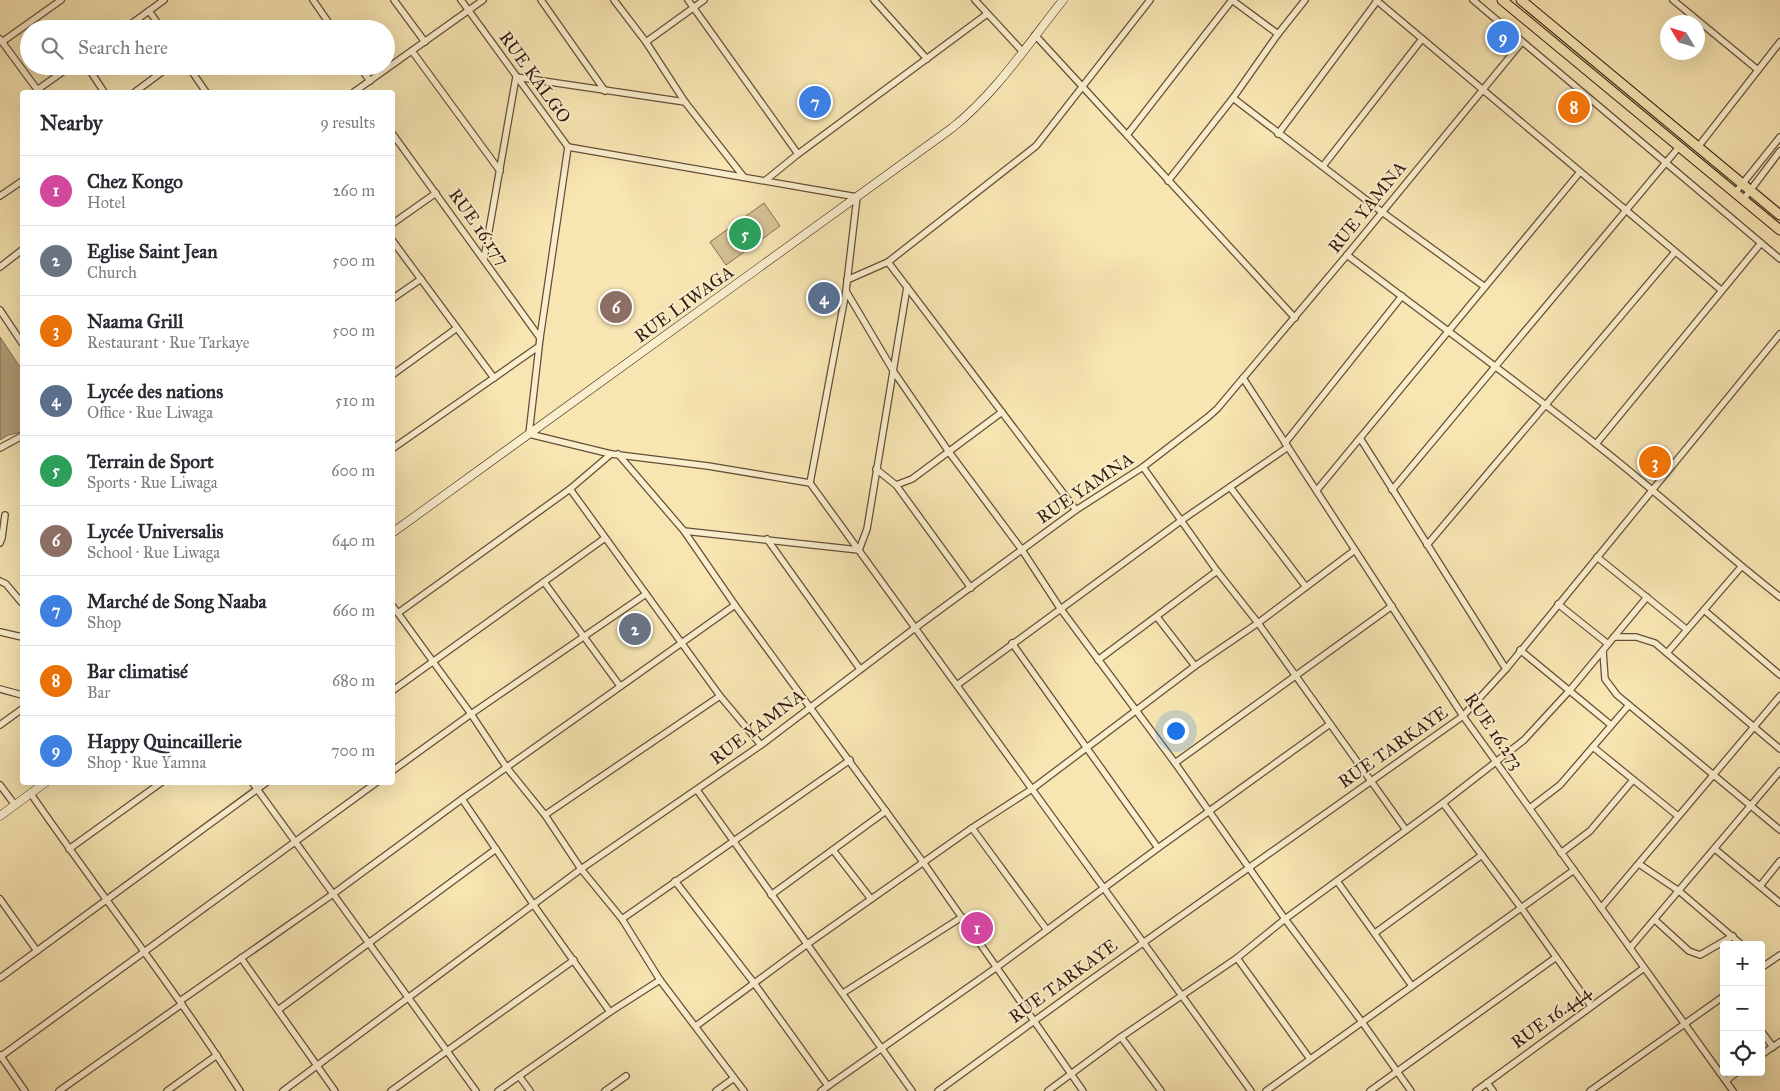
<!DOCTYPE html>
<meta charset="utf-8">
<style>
body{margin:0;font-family:"IM FELL Great Primer",serif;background:#f2f2f3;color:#2b2b33}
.controls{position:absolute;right:15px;bottom:15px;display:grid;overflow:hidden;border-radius:5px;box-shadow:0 5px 20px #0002}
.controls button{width:45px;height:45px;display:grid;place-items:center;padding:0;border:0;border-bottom:1px solid #e1e1e2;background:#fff;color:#2b2b33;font:25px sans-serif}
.compass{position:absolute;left:1660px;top:15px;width:45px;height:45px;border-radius:50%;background:#fff;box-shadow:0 5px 20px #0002;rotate:308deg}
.you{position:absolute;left:1175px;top:730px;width:18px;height:18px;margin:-12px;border:4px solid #fff;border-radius:50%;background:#1a73e8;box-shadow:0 0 0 8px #1a73e833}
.badge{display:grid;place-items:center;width:32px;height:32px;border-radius:50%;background:#8f2418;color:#fff;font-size:16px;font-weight:700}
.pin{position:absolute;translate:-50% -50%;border:2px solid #fff;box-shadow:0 1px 5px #0006}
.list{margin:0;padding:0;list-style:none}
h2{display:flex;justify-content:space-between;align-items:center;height:65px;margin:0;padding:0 20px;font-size:21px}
h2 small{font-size:16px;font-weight:400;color:#7c7c81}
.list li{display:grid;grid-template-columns:32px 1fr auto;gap:15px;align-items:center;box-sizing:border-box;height:70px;padding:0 20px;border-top:1px solid #e1e1e2}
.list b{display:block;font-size:19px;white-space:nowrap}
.list p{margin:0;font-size:16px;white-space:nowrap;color:#7c7c81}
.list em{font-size:16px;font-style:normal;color:#7c7c81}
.icon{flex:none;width:28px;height:28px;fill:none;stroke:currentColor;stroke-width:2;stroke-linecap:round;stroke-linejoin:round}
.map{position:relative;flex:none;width:1780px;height:1091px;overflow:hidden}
.search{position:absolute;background:#fff;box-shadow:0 5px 20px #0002;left:20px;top:20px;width:375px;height:55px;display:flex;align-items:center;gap:12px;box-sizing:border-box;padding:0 18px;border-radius:28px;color:#7c7c81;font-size:19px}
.panel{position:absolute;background:#fff;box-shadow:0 5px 20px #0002;left:20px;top:90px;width:375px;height:695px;border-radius:5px}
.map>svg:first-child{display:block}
.green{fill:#d6c396;stroke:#846f52}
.water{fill:#b4a07b;stroke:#806b50}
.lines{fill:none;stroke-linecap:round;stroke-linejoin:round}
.street-casing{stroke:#644e38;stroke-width:8}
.secondary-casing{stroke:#331b0f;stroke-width:9}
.primary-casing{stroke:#331b0f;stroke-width:11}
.street{stroke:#faeecd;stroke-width:5.5}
.secondary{stroke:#faeecd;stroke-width:8}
.primary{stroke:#f7e5b2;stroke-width:9}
.labels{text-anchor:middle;stroke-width:4;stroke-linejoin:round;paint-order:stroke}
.street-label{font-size:18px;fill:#331b0f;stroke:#faeecd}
</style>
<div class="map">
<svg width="1780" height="1091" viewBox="0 0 1780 1091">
<rect width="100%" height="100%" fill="#f7e5b2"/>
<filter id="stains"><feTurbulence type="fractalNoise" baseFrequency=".004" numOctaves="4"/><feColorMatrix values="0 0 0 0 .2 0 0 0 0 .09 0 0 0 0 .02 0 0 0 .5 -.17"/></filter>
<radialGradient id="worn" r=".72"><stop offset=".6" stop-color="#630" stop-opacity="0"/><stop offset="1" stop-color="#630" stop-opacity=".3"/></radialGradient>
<path class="green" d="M764 203 780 226 726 265 710 242Z"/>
<path class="water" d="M0 337 22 370V432L8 435 0 440Z"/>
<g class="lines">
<g class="street-casing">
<g id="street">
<path d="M313 0 333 29"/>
<path d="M394 0 425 42"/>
<path d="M461 0 568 147"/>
<path d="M541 0 605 91"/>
<path d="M614 0 646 42 685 102 743 176"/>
<path d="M688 0 798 154"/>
<path d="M874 0 927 59"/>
<path d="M975 0 1023 52"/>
<path d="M1232 0 1278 34"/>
<path d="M1376 0 1721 290"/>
<path d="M1473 0 1780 259"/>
<path d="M1673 0 1758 70"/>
<path d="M149 11 162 29"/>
<path d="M124 29 164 0"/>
<path d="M1035 35 1295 318"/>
<path d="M0 39 39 92"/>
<path d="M2 42 61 0"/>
<path d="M646 42 704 0"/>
<path d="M412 51 500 171"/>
<path d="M87 66 104 92"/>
<path d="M188 66 206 92"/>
<path d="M359 66 370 81"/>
<path d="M37 90 71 66"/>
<path d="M135 92 170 66"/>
<path d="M354 92 483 0"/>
<path d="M1233 98 1382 212 1485 287"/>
<path d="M392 133 540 338"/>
<path d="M1278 134 1377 1"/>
<path d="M1127 135 1232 0"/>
<path d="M568 147 540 338 529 434 611 454 708 466 810 483 1251 1091"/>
<path d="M568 147 857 197 846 291 810 483"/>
<path d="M1698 147 1780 42"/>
<path d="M1323 166 1422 39"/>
<path d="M766 180 798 154 987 14"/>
<path d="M1168 181 1233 98 1278 34 1305 0"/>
<path d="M1735 193 1780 137"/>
<path d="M0 196 22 181"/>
<path d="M1743 200 1780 151"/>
<path d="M392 224 436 193"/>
<path d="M392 240 494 378"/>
<path d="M1347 255C1430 318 1515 380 1597 445 1660 494 1717 548 1780 597"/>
<path d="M484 259 516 77 685 102"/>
<path d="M888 262 1076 510"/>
<path d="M0 267 22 250"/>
<path d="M847 280 888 262 1036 146 1150 0"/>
<path d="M846 291 894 372 949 452 1022 550 1060 608 1175 763 1285 919 1362 1022 1411 1091"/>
<path d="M392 299 421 279"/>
<path d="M0 310 22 343"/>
<path d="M392 375 457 328"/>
<path d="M1243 378 1463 716 1733 1091"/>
<path d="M1360 438 1506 669"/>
<path d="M1285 443 1402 296"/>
<path d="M1596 444 1761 243"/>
<path d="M0 448 22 436"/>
<path d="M392 449 538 347"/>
<path d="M618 454 684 531 859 550 867 529 907 287"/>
<path d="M1143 467 1217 571 1258 623 1406 830"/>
<path d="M876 469 896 485 912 479 1002 412"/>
<path d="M896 485 971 588"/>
<path d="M1230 487 1306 587"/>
<path d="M570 489 720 696 761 745"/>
<path d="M1317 490 1580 172"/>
<path d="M1392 490 1679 147"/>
<path d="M684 531 735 605 923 862 1083 1091"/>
<path d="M767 539 860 669"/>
<path d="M0 543 2 538 5 515"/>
<path d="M1427 545 1675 252"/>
<path d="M1597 557 1686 629"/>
<path d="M0 581 6 584 22 603"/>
<path d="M544 582 620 686"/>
<path d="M1558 604 1608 644"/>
<path d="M392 605 471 714 507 768 545 815 581 869 622 919 660 980 744 1091"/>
<path d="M1704 610 1780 675"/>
<path d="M398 613 570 489 611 454"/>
<path d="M1157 617 1195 666"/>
<path d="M0 632 22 637"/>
<path d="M1614 637H1636L1655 643 1780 749"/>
<path d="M1012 643 1158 848"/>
<path d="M1520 650 1611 725"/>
<path d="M1603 651 1605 679 1617 695 1780 830"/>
<path d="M1667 653 1741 567"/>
<path d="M1098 660 1217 571"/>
<path d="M957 685 1182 520 1288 447"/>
<path d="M0 689 22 695"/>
<path d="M392 691 605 538"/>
<path d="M0 725 22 709"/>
<path d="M1593 747 1678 816"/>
<path d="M1175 763 1392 606"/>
<path d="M392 771 471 714 646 594"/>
<path d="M252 782 476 1091"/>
<path d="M0 785 15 805"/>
<path d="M697 790 912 1091"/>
<path d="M31 794C100 894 175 989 240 1091"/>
<path d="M462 799 533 904 610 1012"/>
<path d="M1443 803 1522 909 1591 1006"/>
<path d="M1530 808 1560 785 1629 705"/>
<path d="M545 815 720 696"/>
<path d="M972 828 1047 930"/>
<path d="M69 849 162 782"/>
<path d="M1715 849 1780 903"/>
<path d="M833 850 871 899"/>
<path d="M1561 853 1590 831 1633 780"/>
<path d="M1639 864 1679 891 1742 945"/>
<path d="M675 881 754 983 828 1086"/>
<path d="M1337 881 1412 986"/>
<path d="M1760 886 1780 861"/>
<path d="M771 895 886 811"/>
<path d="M0 899 37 951"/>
<path d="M1601 908 1780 696"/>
<path d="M622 919 850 760"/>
<path d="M1655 920 1689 951 1700 955 1733 936"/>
<path d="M1375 933 1482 855"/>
<path d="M1630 948 1780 771"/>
<path d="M241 958 335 1091"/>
<path d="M1237 958 1310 1059"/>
<path d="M1761 968 1780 955"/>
<path d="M0 978 267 782"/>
<path d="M843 993 962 917"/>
<path d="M180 1001 333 894 462 799 735 605"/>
<path d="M278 1010 496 849"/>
<path d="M696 1026 806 945 972 828 1032 789 1195 666 1258 623 1355 550"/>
<path d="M1761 1031 1773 1047"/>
<path d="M1121 1037 1161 1091"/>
<path d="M0 1055 25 1091"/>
<path d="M1761 1055 1780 1042"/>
<path d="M0 1057 377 782"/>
<path d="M519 1076 530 1091"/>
<path d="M1726 1081 1737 1072"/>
<path d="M1487 1083 1493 1091"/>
<path d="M59 1091 182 1004"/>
<path d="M167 1091 217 1055"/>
<path d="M283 1091 581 869 761 745 915 628 1076 510 1143 467 1208 417 1217 409 1347 255 1522 42"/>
<path d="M391 1091 574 960"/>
<path d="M498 1091 610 1012 660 980"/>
<path d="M605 1091 626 1076"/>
<path d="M716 1091 734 1078"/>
<path d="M821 1091 997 967 1158 848 1330 724"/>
<path d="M938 1091 1085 984 1463 716 1506 669 1780 334"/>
<path d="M1048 1091 1121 1037 1237 958 1285 919 1443 803 1524 740 1570 690 1647 597"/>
<path d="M1266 1091 1574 870"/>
<path d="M1370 1091 1555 958"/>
<path d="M1476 1091 1644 968"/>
<path d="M1590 1091 1724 996"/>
</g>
</g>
<g class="secondary-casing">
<g id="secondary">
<path d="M392 533 952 128C996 93 1028 44 1063 0"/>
<path d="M0 816 46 782"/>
</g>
</g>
<g class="primary-casing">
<g id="primary">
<path d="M1502 0 1780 230"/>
<path d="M1521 0 1780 215"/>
</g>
</g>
<use href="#street" class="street"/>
<use href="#secondary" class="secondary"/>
<use href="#primary" class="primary"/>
</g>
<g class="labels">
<g class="street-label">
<text transform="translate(535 77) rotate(54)" y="6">RUE KALGO</text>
<text transform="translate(1367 207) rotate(-51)" y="6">RUE YAMNA</text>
<text transform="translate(479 227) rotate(54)" y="6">RUE 16.177</text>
<text transform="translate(684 304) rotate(-36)" y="6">RUE LIWAGA</text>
<text transform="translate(1085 488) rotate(-34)" y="6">RUE YAMNA</text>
<text transform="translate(757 727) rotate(-37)" y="6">RUE YAMNA</text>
<text transform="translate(1494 731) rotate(55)" y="6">RUE 16.273</text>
<text transform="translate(1393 747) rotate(-35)" y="6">RUE TARKAYE</text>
<text transform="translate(1063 981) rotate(-36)" y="6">RUE TARKAYE</text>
<text transform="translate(1551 1017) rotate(-36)" y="6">RUE 16.444</text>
</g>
</g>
<rect width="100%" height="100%" filter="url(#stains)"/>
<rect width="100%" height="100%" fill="url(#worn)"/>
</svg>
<div class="controls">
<button>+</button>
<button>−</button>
<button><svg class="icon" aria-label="locate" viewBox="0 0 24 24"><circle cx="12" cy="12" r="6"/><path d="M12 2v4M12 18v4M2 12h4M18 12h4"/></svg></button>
</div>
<svg class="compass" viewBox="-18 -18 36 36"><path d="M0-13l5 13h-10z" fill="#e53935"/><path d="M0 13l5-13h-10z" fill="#7c7c81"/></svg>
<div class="you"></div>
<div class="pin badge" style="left:977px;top:928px;background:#d1479c">1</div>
<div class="pin badge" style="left:635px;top:629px;background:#6b7280">2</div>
<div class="pin badge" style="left:1655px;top:462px;background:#e8710a">3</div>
<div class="pin badge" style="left:824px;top:298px;background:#5c6f8a">4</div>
<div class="pin badge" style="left:745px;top:234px;background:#2e9e5b">5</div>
<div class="pin badge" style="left:616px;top:307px;background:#8d6e63">6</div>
<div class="pin badge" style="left:815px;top:102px;background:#3f7fe0">7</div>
<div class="pin badge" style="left:1574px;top:107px;background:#e8710a">8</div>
<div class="pin badge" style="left:1503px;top:37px;background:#3f7fe0">9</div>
<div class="search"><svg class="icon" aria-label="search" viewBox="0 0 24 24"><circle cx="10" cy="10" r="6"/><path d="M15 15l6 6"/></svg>Search here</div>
<section class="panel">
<h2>Nearby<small>9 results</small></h2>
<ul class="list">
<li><span class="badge" style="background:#d1479c">1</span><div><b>Chez Kongo</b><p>Hotel</p></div><em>260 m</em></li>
<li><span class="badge" style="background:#6b7280">2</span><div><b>Eglise Saint Jean</b><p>Church</p></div><em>500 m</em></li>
<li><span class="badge" style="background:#e8710a">3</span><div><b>Naama Grill</b><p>Restaurant · Rue Tarkaye</p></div><em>500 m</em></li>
<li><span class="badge" style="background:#5c6f8a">4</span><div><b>Lycée des nations</b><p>Office · Rue Liwaga</p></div><em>510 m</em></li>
<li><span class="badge" style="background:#2e9e5b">5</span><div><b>Terrain de Sport</b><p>Sports · Rue Liwaga</p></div><em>600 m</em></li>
<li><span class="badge" style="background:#8d6e63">6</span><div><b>Lycée Universalis</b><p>School · Rue Liwaga</p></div><em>640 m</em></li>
<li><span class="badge" style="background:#3f7fe0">7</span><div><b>Marché de Song Naaba</b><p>Shop</p></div><em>660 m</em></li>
<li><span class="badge" style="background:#e8710a">8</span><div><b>Bar climatisé</b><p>Bar</p></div><em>680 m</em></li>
<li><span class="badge" style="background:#3f7fe0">9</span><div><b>Happy Quincaillerie</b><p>Shop · Rue Yamna</p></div><em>700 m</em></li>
</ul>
</section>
</div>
